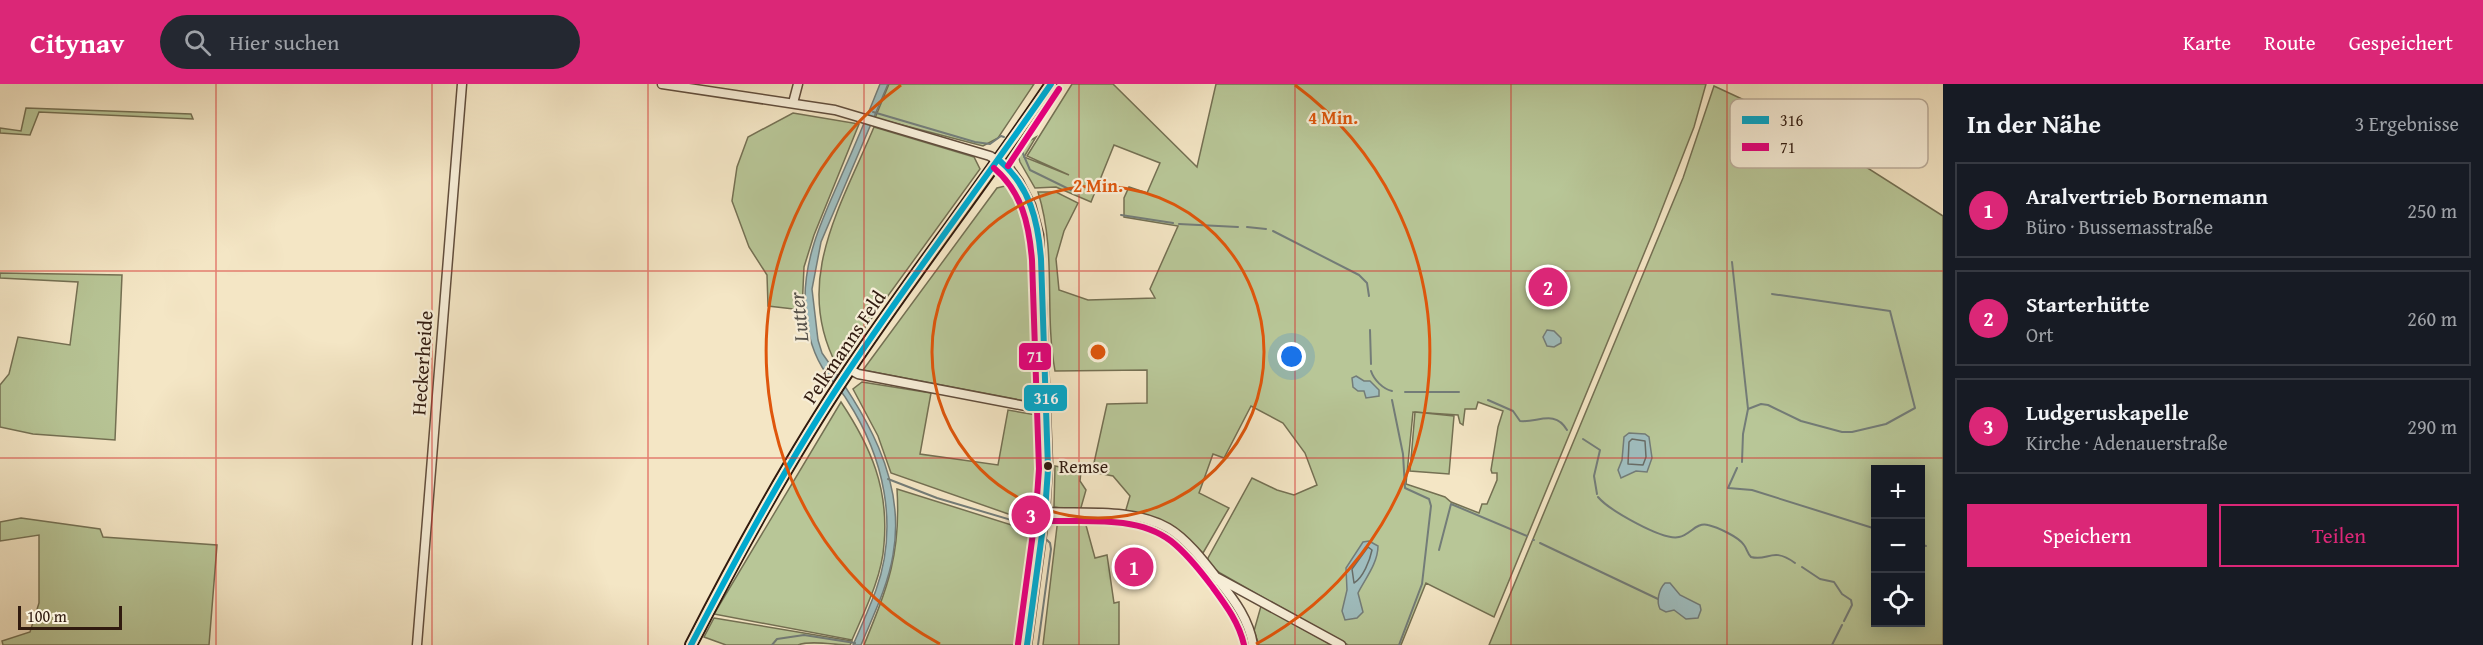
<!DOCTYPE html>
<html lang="de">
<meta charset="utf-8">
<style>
body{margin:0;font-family:"Gentium Book Plus",serif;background:#242831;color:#f1f3f6}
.controls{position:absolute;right:18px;bottom:18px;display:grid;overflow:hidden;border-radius:0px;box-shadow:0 3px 15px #0003}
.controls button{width:54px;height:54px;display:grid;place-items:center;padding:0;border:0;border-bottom:2px solid #363941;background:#171b24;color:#f1f3f6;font:30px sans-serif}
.scale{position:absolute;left:18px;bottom:15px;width:104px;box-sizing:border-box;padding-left:6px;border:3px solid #301a0f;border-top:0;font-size:16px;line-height:21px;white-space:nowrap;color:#301a0f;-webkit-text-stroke:4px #f8efd9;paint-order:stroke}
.you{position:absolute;left:1292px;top:273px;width:21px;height:21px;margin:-15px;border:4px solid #fff;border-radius:50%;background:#1a73e8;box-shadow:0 0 0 9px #1a73e833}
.badge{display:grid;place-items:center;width:39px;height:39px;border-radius:50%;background:#db2777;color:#fff;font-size:20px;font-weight:700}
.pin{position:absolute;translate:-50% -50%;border:3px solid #fff;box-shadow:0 2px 6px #0006}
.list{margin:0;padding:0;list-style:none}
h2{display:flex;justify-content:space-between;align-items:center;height:78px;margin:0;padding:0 24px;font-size:26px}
h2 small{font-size:20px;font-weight:400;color:#9ea1a6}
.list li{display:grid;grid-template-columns:39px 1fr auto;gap:18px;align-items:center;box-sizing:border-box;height:96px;margin:0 12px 12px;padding:0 12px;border:2px solid #363941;border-radius:0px}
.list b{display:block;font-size:22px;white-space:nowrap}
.list p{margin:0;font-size:20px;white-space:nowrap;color:#9ea1a6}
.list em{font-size:20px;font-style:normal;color:#9ea1a6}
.actions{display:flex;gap:12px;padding:18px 24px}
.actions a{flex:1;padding:14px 0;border:2px solid #db2777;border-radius:0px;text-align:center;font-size:21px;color:#db2777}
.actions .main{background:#db2777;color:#fff}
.icon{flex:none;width:33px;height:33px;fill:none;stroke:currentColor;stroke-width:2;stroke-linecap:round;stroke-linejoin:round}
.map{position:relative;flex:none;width:1943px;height:561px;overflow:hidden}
header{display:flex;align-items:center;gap:36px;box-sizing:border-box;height:84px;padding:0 30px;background:#db2777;color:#fff}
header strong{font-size:28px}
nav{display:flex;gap:33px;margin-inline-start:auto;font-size:21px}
.search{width:420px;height:54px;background:#242831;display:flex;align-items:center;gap:15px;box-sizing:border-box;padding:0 21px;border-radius:33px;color:#9ea1a6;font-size:22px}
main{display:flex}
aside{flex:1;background:#171b24}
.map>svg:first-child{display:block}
.green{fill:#b8c697;stroke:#747053;stroke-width:1.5;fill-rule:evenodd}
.water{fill:#9fbdbe;stroke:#737c78;stroke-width:1.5}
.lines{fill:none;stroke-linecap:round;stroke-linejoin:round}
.shore{stroke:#686c66;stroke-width:1.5}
.stream{stroke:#737c78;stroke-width:2}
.minor-casing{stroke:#614d3c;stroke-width:11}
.major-casing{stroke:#301a0f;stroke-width:14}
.minor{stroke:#f8efd9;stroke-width:8}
.major{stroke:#eac382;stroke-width:10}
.bus-1-casing{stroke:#f8efd9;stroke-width:10}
.bus-2-casing{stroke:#f8efd9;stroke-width:10}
.bus-1{stroke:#00a9ce;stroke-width:6}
.bus-2{stroke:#e5007d;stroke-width:6}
.grid{fill:none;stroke:#d62828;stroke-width:1.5;stroke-opacity:0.55}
.ring{fill:none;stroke:#df560c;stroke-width:3}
.bus-dot{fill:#301a0f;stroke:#f8efd9;stroke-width:2}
.labels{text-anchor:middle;stroke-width:4.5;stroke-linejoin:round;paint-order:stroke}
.bus-label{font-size:18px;fill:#301a0f;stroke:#f8efd9;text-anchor:start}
.street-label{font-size:20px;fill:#301a0f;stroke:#f8efd9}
.water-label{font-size:21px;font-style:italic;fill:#57534c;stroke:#f8efd9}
.key{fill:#f8efd9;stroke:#bcaf9c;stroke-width:1.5}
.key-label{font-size:16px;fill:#301a0f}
.centre{fill:#df560c;stroke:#f8efd9;stroke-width:3}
.ring-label{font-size:18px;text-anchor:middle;font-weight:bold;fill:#df560c;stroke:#f8efd9;stroke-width:4.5;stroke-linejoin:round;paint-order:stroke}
.line-badge{stroke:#f8efd9;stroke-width:2}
.badge-label{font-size:16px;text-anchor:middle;font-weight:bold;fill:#fff}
</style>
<header>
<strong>Citynav</strong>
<div class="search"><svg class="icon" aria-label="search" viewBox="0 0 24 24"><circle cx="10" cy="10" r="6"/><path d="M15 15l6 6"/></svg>Hier suchen</div>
<nav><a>Karte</a><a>Route</a><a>Gespeichert</a></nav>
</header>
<main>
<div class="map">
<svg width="1943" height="561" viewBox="0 0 1943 561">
<rect width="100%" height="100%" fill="#f4e6c5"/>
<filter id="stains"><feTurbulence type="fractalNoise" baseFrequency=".00333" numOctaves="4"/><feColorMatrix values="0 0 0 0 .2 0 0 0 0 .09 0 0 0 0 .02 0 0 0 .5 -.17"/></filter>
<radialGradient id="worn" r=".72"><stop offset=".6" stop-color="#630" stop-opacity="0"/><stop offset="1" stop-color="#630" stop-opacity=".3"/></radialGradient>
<g class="green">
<path d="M889 0H1034L998 54 983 62 875 34Z"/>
<path d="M1072 0H1113L1197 83 1216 0H1706L1694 43 1655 143 1494 533 1426 499 1401 561H1348L1220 489 1208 479V474L1252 394 1277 406 1294 411 1317 401 1305 369 1283 339 1251 322 1224 374 1213 370 1199 409 1229 424 1203 469 1184 452 1125 429 1130 412 1113 392 1092 388 1107 320 1147 319V286L1055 287C1044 226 1057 169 1038 108H1056L1078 119 1064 147 1056 175 1059 206 1088 216 1155 214 1150 205 1178 142 1124 133V114L1129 103 1147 109 1160 79 1114 61 1091 118 1056 103 1035 104 1020 78 1018 71 1029 57 1036 53 1024 73 1069 91 1027 72ZM1478 318 1503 327 1498 343 1491 386 1492 389H1497V396L1487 420H1482L1479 429 1451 418 1445 413 1406 400 1413 328 1458 331 1460 339 1463 341 1465 325H1476Z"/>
<path d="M1714 2 1843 62 1847 71 1943 132V561H1489L1683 94ZM1876 386H1920V538H1876Z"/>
<path d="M26 24 191 30 193 35 39 28 30 51 0 49V44L21 47Z"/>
<path d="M793 29 859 40 814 151 804 183 802 226 768 222 767 191 749 163 732 117 737 83 748 53Z"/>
<path d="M874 43 974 73 980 85 837 282C792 198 841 122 874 43Z"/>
<path d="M1005 102C1022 119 1030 136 1033 160L1041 320 863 286 997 104Z"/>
<path d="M0 189 122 191 115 356 33 350 0 343V301L9 290 18 253 70 261 78 198 0 194Z"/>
<path d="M862 298 931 309 920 370 998 381 1008 326 1042 332 1037 440 891 389 878 352 853 305Z"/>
<path d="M841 318C871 363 889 405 884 460 882 493 865 526 852 556L714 530Z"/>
<path d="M1415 328 1454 332 1449 390 1410 387Z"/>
<path d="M1055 382 1081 387 1080 397 1086 406 1080 427 1054 423Z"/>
<path d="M897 405 1018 443 1036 452 1022 561H864C888 502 901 470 897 405Z"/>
<path d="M21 434 100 445 103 453 217 461 209 561H3L2 557 30 548 39 519V451L0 457V438Z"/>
<path d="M1058 434H1084L1095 474 1107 471 1114 519 1119 518V561H1043Z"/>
<path d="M1261 522 1332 561H1259L1254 547Z"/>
<path d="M714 534 852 557 850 561C835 561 810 556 798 561H726L704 553Z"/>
</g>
<g class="water">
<path d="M880 0H888L821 158 812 205 818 256 822 269C864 328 907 394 893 471 888 502 873 532 861 561H853C861 543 869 525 876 506 899 441 884 373 847 316 840 304 829 295 822 283 811 265 805 239 805 218 804 170 825 130 843 88 856 59 868 30 880 0Z"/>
<path d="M1547 246 1554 247 1561 254V259L1554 263 1547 262 1543 253Z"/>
<path d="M1356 292 1364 297H1370L1379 306V312L1366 314 1364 307H1358L1353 303 1352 294Z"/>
<path d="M1629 349 1645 350 1649 353 1652 374 1647 388 1636 387 1621 394 1618 386 1622 376 1624 353Z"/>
<path d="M1369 457 1378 462C1378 479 1365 495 1358 509L1363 528 1357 534 1345 536 1342 527 1347 506 1346 484 1363 458Z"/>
<path d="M1670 499 1680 511 1700 521 1701 526 1698 534 1686 535 1674 526 1666 528 1660 525C1656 517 1659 505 1665 499Z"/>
</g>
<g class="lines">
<g class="shore">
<path d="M1632 355 1645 357 1646 373 1643 381 1628 380 1629 358Z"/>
<path d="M1368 463 1372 466C1370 476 1363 494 1354 499L1352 485Z"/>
</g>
<g class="stream">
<path d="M873 28 975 58 990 60 1001 52 1004 53"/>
<path d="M1021 65 1030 86 1079 110"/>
<path d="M1121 131 1173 139"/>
<path d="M1179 140 1238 143"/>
<path d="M1247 143 1266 145"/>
<path d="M1273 147 1359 191 1367 199 1369 212"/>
<path d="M1732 178 1748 325 1743 350 1742 378"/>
<path d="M1370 246 1371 280"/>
<path d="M1371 287C1374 296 1383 305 1392 307"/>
<path d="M1405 308H1459"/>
<path d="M1392 316 1403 370 1405 404 1429 415 1431 422 1422 500 1399 561"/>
<path d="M1488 316 1513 327 1520 337C1537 339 1555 325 1567 346"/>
<path d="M1748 325 1761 320 1768 321 1801 337 1842 348H1852L1886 340 1915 324 1890 227 1772 210"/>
<path d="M1583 355 1600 366 1594 392 1597 410"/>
<path d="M1737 384 1728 404 1752 406 1876 445"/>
<path d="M888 395 937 414 1028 441 1040 449"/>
<path d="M1598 413C1609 426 1663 457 1679 453 1690 451 1696 438 1708 441 1717 443 1739 453 1744 461 1747 465 1747 469 1751 473 1768 478 1772 462 1795 479"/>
<path d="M1533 456H1534"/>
<path d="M1540 459 1658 515"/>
<path d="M1920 460 1926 462"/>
<path d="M1439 466 1451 420 1527 452"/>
<path d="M1802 483 1820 495 1834 498 1842 510 1851 516 1852 521 1844 537"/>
<path d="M772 561 777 555 804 551 855 559"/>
<path d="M1038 561 1051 465 1050 459 1044 453"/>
<path d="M1832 561 1842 541"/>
</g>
<g class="minor-casing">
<g id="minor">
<path d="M662 0 835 26 990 72 1009 84 1019 98 1031 121 1039 151 1048 381 1045 428 1027 561"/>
<path d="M793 19 798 0"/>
<path d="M849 285 858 290 1046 326"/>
<path d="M1045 428C1084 430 1132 424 1168 444 1187 455 1205 479 1219 497 1235 517 1249 536 1253 561"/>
<path d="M1218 494 1341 561"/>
<path d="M417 561 462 0"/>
</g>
</g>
<g class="major-casing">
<path id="major" d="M691 561C739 467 790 374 849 286 914 189 986 97 1051 0"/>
</g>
<use href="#minor" class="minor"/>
<use href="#major" class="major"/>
<g class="bus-1-casing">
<g id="bus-1">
<path d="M1000 77C1030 103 1038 137 1041 175L1048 385 1045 428 1027 561"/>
<path d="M691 561C740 467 790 374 849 286 914 189 985 96 1051 0"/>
</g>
</g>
<g class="bus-2-casing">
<g id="bus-2">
<path d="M1008 82 1059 5"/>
<path d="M994 84C1022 108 1029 140 1032 176L1039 385 1036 427 1018 560"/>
<path d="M1045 437C1085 438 1137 431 1171 457 1186 469 1199 485 1211 501 1225 520 1239 538 1244 561"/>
</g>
</g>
<use href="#bus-1" class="bus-1"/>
<use href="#bus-2" class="bus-2"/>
</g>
<path class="grid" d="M216 0V561M432 0V561M648 0V561M864 0V561M1079 0V561M1295 0V561M1511 0V561M1727 0V561M0 187H1943M0 374H1943"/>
<g class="ring">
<circle cx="1098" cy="268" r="166"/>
<path d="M940 560A332 332 0 0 1 901 1M1295 1A332 332 0 0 1 1256 560"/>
</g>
<circle class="bus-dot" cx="1048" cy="382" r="5"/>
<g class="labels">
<g class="bus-label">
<text x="1059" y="389">Remse</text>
</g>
<g class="street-label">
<text transform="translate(844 263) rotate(-56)" y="7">Pelkmanns Feld</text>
<text transform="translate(422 279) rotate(-86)" y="7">Heckerheide</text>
</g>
<g class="water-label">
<text transform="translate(799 233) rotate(-96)" y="7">Lutter</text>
</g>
</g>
<rect x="1730" y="15" width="198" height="69" rx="9" class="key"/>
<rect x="1742" y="32" width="27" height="8" fill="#00a9ce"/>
<rect x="1742" y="59" width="27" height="8" fill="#e5007d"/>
<g class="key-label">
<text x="1780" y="42">316</text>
<text x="1780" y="69">71</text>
</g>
<circle cx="1098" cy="268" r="9" class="centre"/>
<g class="ring-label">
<text x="1333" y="40">4 Min.</text>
<text x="1098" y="108">2 Min.</text>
</g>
<g class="line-badge">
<rect x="1018" y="258" width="34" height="29" rx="6" fill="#e5007d"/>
<rect x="1023" y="300" width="45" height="28" rx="6" fill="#00a9ce"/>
</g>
<g class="badge-label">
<text x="1035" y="278">71</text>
<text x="1046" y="320">316</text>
</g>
<rect width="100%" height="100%" filter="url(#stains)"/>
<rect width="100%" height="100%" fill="url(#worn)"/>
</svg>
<div class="controls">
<button>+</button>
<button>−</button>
<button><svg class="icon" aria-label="locate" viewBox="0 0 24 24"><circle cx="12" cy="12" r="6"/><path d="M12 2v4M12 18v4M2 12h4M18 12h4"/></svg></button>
</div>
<div class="scale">100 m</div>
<div class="you"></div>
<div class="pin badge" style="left:1134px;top:483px">1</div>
<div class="pin badge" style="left:1548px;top:203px">2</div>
<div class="pin badge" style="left:1031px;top:431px">3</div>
</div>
<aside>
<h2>In der Nähe<small>3 Ergebnisse</small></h2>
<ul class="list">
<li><span class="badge">1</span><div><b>Aralvertrieb Bornemann</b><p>Büro · Bussemasstraße</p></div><em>250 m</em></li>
<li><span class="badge">2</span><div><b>Starterhütte</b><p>Ort</p></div><em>260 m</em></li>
<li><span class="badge">3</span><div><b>Ludgeruskapelle</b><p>Kirche · Adenauerstraße</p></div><em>290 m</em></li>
</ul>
<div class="actions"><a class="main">Speichern</a><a>Teilen</a></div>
</aside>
</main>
